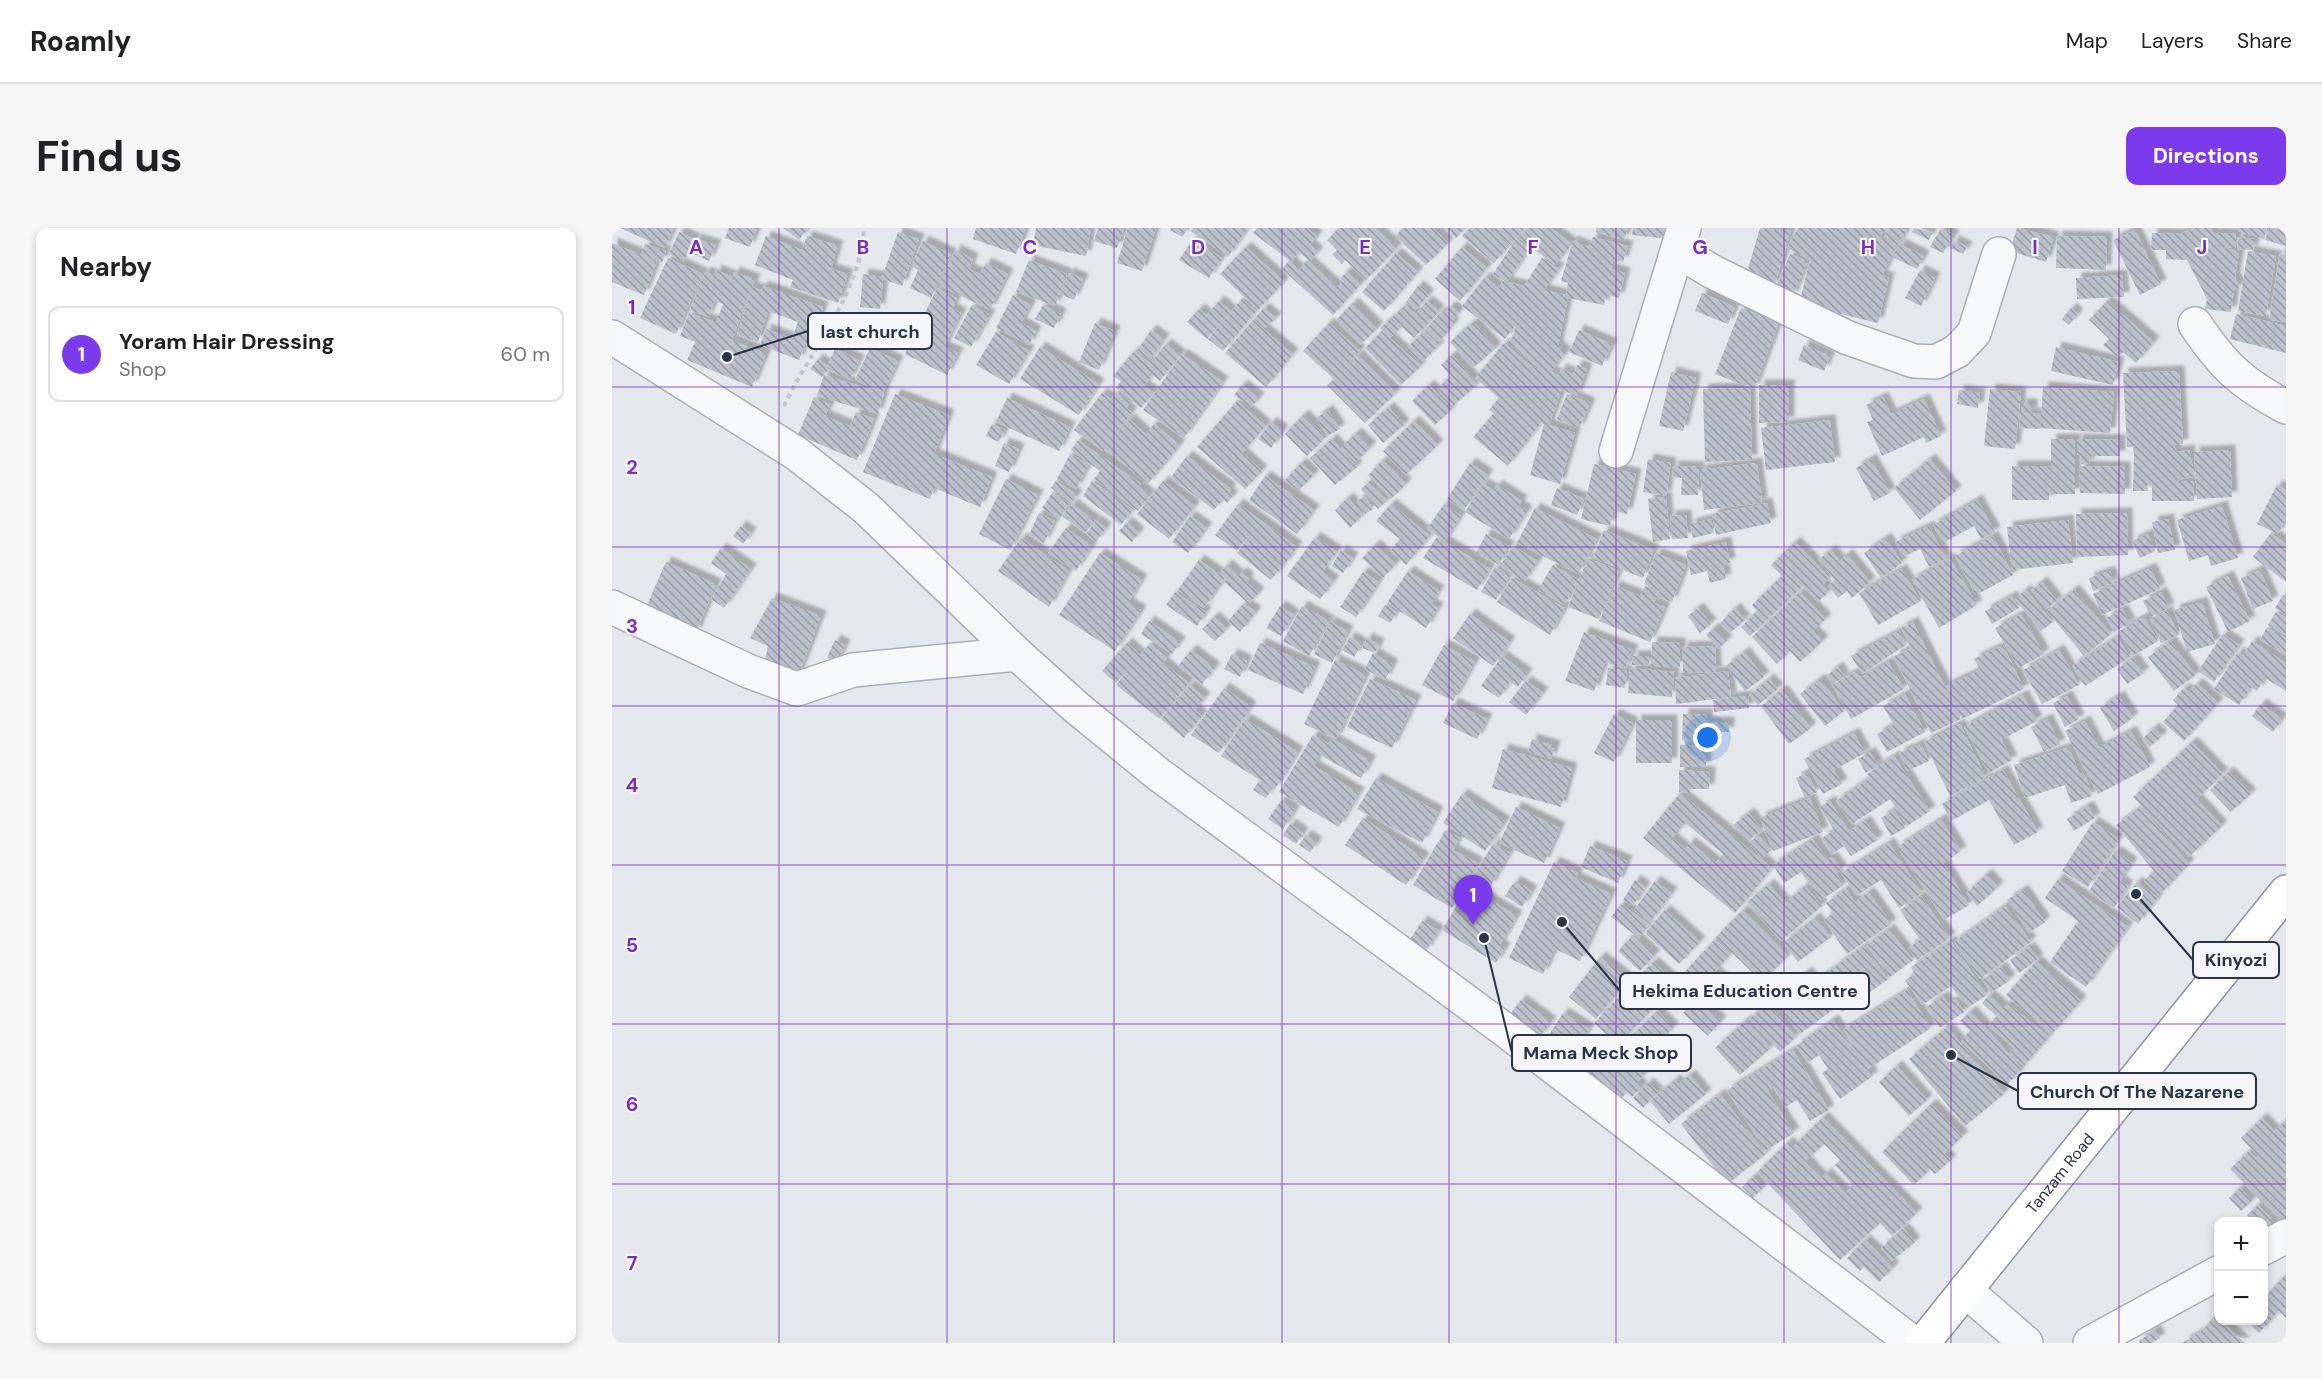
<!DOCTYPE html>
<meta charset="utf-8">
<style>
body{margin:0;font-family:"DM Sans",sans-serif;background:#f6f6f6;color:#202124}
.controls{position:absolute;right:18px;bottom:18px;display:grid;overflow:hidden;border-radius:12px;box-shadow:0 3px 9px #0003}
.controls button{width:54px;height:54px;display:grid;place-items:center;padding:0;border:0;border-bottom:2px solid #e0e0e0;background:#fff;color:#202124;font:30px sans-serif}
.you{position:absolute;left:1096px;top:510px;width:21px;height:21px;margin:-15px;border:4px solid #fff;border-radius:50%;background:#1a73e8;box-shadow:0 0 0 9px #1a73e833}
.badge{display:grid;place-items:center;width:39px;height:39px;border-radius:50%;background:#7c3aed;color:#fff;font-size:20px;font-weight:700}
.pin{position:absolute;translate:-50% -50px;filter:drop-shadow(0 2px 3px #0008)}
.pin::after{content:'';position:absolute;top:32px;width:21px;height:18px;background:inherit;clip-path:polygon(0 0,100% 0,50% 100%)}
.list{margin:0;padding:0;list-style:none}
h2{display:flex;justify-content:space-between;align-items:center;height:78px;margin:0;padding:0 24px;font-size:26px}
h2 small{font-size:20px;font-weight:400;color:#757577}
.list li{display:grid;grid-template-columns:39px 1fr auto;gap:18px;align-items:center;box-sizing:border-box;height:96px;margin:0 12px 12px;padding:0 12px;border:2px solid #e0e0e0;border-radius:12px}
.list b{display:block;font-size:22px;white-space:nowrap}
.list p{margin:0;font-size:20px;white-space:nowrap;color:#757577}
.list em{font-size:20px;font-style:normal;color:#757577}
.map{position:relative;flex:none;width:1674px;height:1115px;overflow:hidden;border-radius:12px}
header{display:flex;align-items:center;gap:36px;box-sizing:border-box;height:84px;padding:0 30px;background:#fff;border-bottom:2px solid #e0e0e0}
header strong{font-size:28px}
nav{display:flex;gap:33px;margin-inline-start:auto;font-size:21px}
.intro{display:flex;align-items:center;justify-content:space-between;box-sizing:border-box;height:144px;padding:0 36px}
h1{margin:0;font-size:42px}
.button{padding:15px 27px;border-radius:12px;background:#7c3aed;color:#fff;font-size:21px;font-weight:700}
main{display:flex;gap:36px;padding:0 36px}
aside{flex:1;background:#fff;border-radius:12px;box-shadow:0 3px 9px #0003}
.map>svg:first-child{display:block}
.building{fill:url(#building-back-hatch);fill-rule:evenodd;filter:url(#shadow)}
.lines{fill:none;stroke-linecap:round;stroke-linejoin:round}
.minor-casing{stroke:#a9aeb7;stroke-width:36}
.trunk-casing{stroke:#8b94a3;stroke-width:36}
.path{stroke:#c2c5cb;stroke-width:4;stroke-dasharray:4.5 4.5;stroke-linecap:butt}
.minor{stroke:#f7f8fa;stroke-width:33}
.trunk{stroke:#fff;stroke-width:33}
.grid{fill:none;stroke:#7b2cbf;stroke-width:1.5;stroke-opacity:0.55}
.labels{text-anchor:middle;stroke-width:4.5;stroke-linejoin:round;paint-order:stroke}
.street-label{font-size:16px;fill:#2b3445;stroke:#f4f6f9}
.grid-label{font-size:20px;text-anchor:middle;font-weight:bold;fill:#7b2cbf;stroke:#f4f6f9;stroke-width:4.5;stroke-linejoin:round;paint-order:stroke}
.leader{fill:none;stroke:#2b3445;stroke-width:2}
.callout-dot{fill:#2b3445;stroke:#f4f6f9;stroke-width:2}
.callout{fill:#f4f6f9;stroke:#2b3445;stroke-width:2}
.callout-label{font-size:18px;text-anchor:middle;font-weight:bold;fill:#2b3445}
</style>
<header>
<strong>Roamly</strong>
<nav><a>Map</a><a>Layers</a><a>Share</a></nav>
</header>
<div class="intro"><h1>Find us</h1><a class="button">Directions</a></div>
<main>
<aside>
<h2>Nearby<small></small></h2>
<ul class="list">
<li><span class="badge">1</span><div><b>Yoram Hair Dressing</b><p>Shop</p></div><em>60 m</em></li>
</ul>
</aside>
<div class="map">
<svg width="1674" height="1115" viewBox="0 0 1674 1115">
<defs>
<pattern id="building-back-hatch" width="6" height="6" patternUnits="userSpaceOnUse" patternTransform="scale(1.5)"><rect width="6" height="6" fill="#bbc0ca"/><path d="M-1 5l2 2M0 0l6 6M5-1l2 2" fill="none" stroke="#989da6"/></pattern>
<filter id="shadow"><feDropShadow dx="5.5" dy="-5.5" stdDeviation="1.5" flood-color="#0004"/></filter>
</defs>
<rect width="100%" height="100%" fill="#e4e7ec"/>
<g class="building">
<path d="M8 0H62L53 20Z"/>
<path d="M117 0H145L138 19 113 10Z"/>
<path d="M171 0H196L187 12Z"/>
<path d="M364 0H414L404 26 361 11Z"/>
<path d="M424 0H479L474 28 421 17Z"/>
<path d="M486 0H512L505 20 482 13Z"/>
<path d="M516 0H544L530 43 505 35Z"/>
<path d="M559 0H576L570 9 558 2Z"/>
<path d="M581 0H636L616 29 579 3Z"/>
<path d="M645 0H695L705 8 698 17 706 24 698 33 687 24 679 34 687 42 695 32 725 59 731 53 728 50 735 44 749 56 721 87 670 41 677 32 641 5Z"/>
<path d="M727 0H764L785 20 754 52 733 32 730 36 720 26 725 22 715 12Z"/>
<path d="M791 0H821L836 15 814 37 783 8Z"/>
<path d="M833 0H853L844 10Z"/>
<path d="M858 0H876L897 18 882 35 850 8Z"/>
<path d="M884 0H913L899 17 882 3Z"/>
<path d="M915 0H939L960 16V13L976 19 981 9 1016 18 1011 34 1001 32 999 41 1013 45 1007 70 994 66 992 77 956 70 946 118 954 125 939 144 947 147 949 141 961 146 965 137 975 141 965 168 950 162 937 197 963 205 948 256 918 247 932 196 929 195 896 238 861 209 882 185 877 182 887 170 863 150 892 115 918 137 931 144 896 114 901 108 904 97 893 111 850 78 873 49 888 60 890 53 894 54 881 46 904 11 918 20 895 54 912 58 930 30 947 41 932 62 954 67 956 55 949 53 960 16 943 37 907 10Z"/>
<path d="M985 0H1016L1012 12 984 4Z"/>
<path d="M1021 0H1059L1058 11 1020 7Z"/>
<path d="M1148 0 1179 3 1162 59 1133 51Z"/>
<path d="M1186 0H1217L1225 5 1222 0H1274L1268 9 1285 17 1270 48 1277 50 1266 95 1187 76 1198 32 1175 20Z"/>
<path d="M1277 0 1295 2 1286 17 1272 9Z"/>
<path d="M1302 0 1320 5 1317 12 1300 4Z"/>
<path d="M1329 0 1342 7 1331 25 1318 19Z"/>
<path d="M1405 0 1442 9 1434 34 1398 23Z"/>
<path d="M1581 0H1599L1603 8V5L1624 6V20L1608 19 1627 23 1623 50 1628 59 1622 62 1619 84 1593 81 1595 71 1575 32 1554 31V22H1539L1540 5 1568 6Z"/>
<path d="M1626 0H1655L1652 11 1626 3Z"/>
<path d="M1657 0H1674V18L1653 12Z"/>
<path d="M1523 2 1549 56 1528 67 1501 12Z"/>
<path d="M67 4 83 11 71 34 57 26Z"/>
<path d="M286 4 307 11 290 58 271 51 268 81 248 79 251 46 270 49Z"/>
<path d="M154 8 190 22 195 8 226 18 219 41 236 46 226 75 178 59 181 52 143 37Z"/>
<path d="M1445 8 1495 9 1494 42 1444 40Z"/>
<path d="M1626 9 1642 11 1641 22 1625 21Z"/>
<path d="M84 11 104 17 97 33 79 25Z"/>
<path d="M581 11 610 30 597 50 567 32Z"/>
<path d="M311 13 339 26 319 70 298 60 306 42 299 38Z"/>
<path d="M1342 13 1355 19 1351 26 1338 20Z"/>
<path d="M0 15 29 27 33 16 54 23 50 34 32 28 45 34 32 67 0 54Z"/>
<path d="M1288 16 1312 28 1305 41 1280 29Z"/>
<path d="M634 19 672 54 646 82 608 46Z"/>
<path d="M850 19 875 40 848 73 823 51Z"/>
<path d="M344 22 361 31 357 41 368 46 374 35 396 46 378 82 326 57Z"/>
<path d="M1636 23 1664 28 1654 88 1626 83Z"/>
<path d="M784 25 806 44 772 83 750 64Z"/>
<path d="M1178 26 1196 33 1180 69 1163 62Z"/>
<path d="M1668 26 1674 27V94L1657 92Z"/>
<path d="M56 30 91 46 64 106 28 90Z"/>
<path d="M417 32 455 46 443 78 404 64Z"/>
<path d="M104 42 121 49 122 44 143 51 120 112 154 126 140 159 75 132 83 114 68 108 77 85 104 94 111 76 103 73 96 89 78 82 93 44 102 48Z"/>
<path d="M1308 42 1323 50 1309 78 1293 70Z"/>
<path d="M457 45 471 51 462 72 448 66Z"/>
<path d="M1510 47 1512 69 1465 71 1464 50Z"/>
<path d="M151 58 211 79 198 118 193 116 187 132 148 117 154 101 180 111 186 94 156 83 146 114 125 107 140 59 149 62Z"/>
<path d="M806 58 817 67 804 82 794 74Z"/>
<path d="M325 60 345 70 340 81 349 85 332 119 346 125 335 147 293 126Z"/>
<path d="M1090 65 1123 79 1116 96 1083 83Z"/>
<path d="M401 67 419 77 409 95 424 103 417 117 384 100Z"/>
<path d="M630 71 644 83 611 123 596 111Z"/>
<path d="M607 73 619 83 595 111 575 94 587 81 595 87Z"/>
<path d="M815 73 827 83 811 101 809 99 811 101 802 110 780 90 793 77 804 86Z"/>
<path d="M1495 73 1542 114 1524 135 1511 124 1506 129 1491 117 1497 111 1477 92Z"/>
<path d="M741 75 766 100 748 117 724 92Z"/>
<path d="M360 77 378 87 359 119 342 110Z"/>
<path d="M431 77 449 86 442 100 423 91Z"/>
<path d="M839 78 847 85 839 94 842 96 827 114 813 102 829 84 831 86Z"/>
<path d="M652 80 664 90 654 100 643 90Z"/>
<path d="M1129 80 1167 94 1142 161 1103 146Z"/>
<path d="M1459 80 1466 86 1457 97 1450 91Z"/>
<path d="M1624 86 1674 98V125L1618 111Z"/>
<path d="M778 91 788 100 778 110 768 100Z"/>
<path d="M641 92 681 126 654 159 613 125Z"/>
<path d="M861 94 884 120 861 140 838 114Z"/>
<path d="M483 95 503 103 487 142 467 134Z"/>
<path d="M717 95 748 123 728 144 746 127 784 165 753 195 715 157 722 151 691 123Z"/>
<path d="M539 102 552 111 538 132 525 123Z"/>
<path d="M967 102 1000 116 990 138 957 124Z"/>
<path d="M770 103 809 138 789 157 753 120Z"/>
<path d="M813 103 827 118 809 135 794 120Z"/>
<path d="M384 104 417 123 397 156 364 137Z"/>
<path d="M554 116 568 127 548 153 541 147 532 158 542 165 529 180 504 160 509 153 501 148 522 123 538 135Z"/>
<path d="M1192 117 1218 128 1212 143 1186 132Z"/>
<path d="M428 119 487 156 467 187 408 151Z"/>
<path d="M1444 119 1507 134 1501 157 1439 143Z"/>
<path d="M258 120 286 133 271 165 243 152Z"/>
<path d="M223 121 247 132 238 152 216 142 212 147 272 165 266 186 205 168 212 147 210 149 198 141 206 131 215 138Z"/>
<path d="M570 126 611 154 572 210 531 182Z"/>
<path d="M840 127 866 156 841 178 825 161 839 148 829 137Z"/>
<path d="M1567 143 1571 216 1562 217 1564 224 1577 222 1583 249 1558 253H1581L1582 273H1540V257H1535L1536 263H1521L1522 226 1521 219H1515L1511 145Z"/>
<path d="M1059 144 1084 150 1071 203 1047 198Z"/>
<path d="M630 157 647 170 639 180 622 167Z"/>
<path d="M817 157 840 181 823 197 800 173Z"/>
<path d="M1147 157H1177V194L1147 195Z"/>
<path d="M1431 159 1502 164 1498 205 1428 200Z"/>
<path d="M1138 160 1140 232 1093 234 1091 161Z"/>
<path d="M1378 161 1409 164 1403 221 1372 218Z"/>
<path d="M1347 162 1368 165 1366 180 1345 176Z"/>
<path d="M504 164 518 174 514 180 520 184 499 213 517 191 534 206 542 196 568 217 536 256 493 221 491 223 462 202 490 165 499 171Z"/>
<path d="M283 166 337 187 322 226 380 249 368 279 322 260 318 271 251 244Z"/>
<path d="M955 166 978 175 967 201 945 191Z"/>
<path d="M202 169 218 176 213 188 238 198 244 184 262 191 245 232 186 207Z"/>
<path d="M1271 169 1279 186 1312 171 1329 208 1314 215 1312 209 1270 228 1255 194 1261 192 1254 177Z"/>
<path d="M395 170 458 199 447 223 384 194Z"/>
<path d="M625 173 654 198 630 225 650 243 633 261 585 219Z"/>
<rect x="1409" y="176" width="11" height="9"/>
<path d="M777 179 792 197 771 215 756 197Z"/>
<path d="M716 182 728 201 715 208 704 190Z"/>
<path d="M1408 185 1428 186V201L1407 200Z"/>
<path d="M691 187 714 209 695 228 673 206Z"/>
<path d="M1218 192 1223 234 1154 242 1149 200Z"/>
<path d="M802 193 826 217 794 247 771 223Z"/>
<path d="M659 194 671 203 659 220 646 211Z"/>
<path d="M380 196 393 202 387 214 374 208Z"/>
<path d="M744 205 759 219 744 234 729 220Z"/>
<path d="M720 211 745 239 723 257 698 230Z"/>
<path d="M1439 211H1463V266H1437V272H1400V238H1439Z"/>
<path d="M1465 211 1508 212V228H1478L1477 236H1469V227H1465Z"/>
<path d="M466 212 529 256 527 259 538 267 526 283 482 251 488 243 459 222Z"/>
<path d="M392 215 407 221 397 244 383 238Z"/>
<path d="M1618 222 1620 269 1585 271 1582 224Z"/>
<path d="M458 226 477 236 464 261 445 251Z"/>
<path d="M575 228 619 261 616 265 621 268 615 275 611 271 602 282 559 249Z"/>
<path d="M1036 231 1059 235 1054 268 1031 264Z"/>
<path d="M1259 231 1278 265 1262 273 1244 240Z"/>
<path d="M1318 231 1344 263 1308 292 1282 260Z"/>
<path d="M771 232 794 256 779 271 756 247Z"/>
<path d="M689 235 702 247 686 263 673 252Z"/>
<path d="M858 235 876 247 852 282 835 271Z"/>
<path d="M1145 235 1150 275 1092 282 1088 242Z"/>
<path d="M982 236 1024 246 1015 286 1001 283 998 298 969 291Z"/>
<path d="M1061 238 1087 239 1086 267H1069L1070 250 1060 249Z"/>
<path d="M1468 238 1513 239V266L1468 265Z"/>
<path d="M653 248 702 282 685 306 637 272Z"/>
<path d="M394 251 426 267 398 322 367 306Z"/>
<path d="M444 253 465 267 460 275 439 260Z"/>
<path d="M480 253 521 282 509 297 471 268Z"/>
<path d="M551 253 583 278 557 311 525 286Z"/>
<path d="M758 253 775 273 766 281 749 261Z"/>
<path d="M871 256 882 262 885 257 910 273 907 278 915 283 897 311 853 284Z"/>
<path d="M1665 257 1674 262V290L1666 306 1645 296Z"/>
<path d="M945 260 972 271 965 287 939 277Z"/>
<path d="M441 264 457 276 447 292 430 280Z"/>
<path d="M753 268 761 281 753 286 745 273Z"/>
<path d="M1054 269 1058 311 1041 314 1036 271Z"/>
<path d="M736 270 751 287 738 300 723 282Z"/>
<path d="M1365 272 1383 304 1369 311 1362 298 1331 315 1321 297Z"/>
<path d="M1155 275 1159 295 1104 307 1100 286Z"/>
<path d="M460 276 483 293 473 305 450 288Z"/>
<path d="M626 276 685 319 672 337 634 310 625 323 603 307Z"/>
<path d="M779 276 818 308 794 337 778 323 788 311 764 293Z"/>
<path d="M832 276 849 288 833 313 815 301Z"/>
<path d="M1610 278 1626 330 1599 338 1596 327 1577 333 1565 292Z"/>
<path d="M923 280 985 311 966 346 905 315Z"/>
<path d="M427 285 443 293 432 315 417 307Z"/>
<path d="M1515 285 1516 327 1465 329 1464 286Z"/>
<path d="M1074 287 1076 310 1060 311 1058 288Z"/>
<path d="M578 288 595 300 576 325 560 314Z"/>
<path d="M1099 291 1102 305 1081 310 1078 296Z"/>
<path d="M1556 291 1563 322 1546 325 1540 294Z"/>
<path d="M1456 292 1461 335 1400 342 1395 299Z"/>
<path d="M484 293 494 300 484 314 474 306Z"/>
<path d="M515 294 527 305 520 314 507 303Z"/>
<path d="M129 298 139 305 131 316 121 308Z"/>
<path d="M1317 298 1334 331 1317 339 1308 321 1291 329 1283 314Z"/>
<path d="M454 300 480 318 464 343 436 325Z"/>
<path d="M992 302 1042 322 1031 350 981 330Z"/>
<path d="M1659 305 1674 316V354L1641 329Z"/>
<path d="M874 306 897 318 887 337 864 325Z"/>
<path d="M1536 306 1543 323 1528 330 1520 313Z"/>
<path d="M1381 308 1401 347 1364 367 1343 328Z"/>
<path d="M703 309 725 324 710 344 722 353 708 371 675 348Z"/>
<path d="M825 309 878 341 865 362 811 330Z"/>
<path d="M409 310 457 343 437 379 386 343Z"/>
<path d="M1274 310 1290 335 1269 350 1252 325Z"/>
<path d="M635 311 670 339 659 352 625 325Z"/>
<path d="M1114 314 1118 335 1111 337 1114 351 1098 355 1095 343 1079 347 1074 323Z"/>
<path d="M1183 314 1218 350 1211 356 1218 363 1206 374 1191 358 1138 408 1129 399 1145 383 1140 377 1170 348 1159 337Z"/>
<path d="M763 317 784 336 771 350 750 330Z"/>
<path d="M901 318 926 333 912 354 888 338Z"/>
<path d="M109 320 139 341 112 380 99 371 114 346 99 335Z"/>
<path d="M729 322 741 330 731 345 720 338Z"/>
<path d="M1219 322 1228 333 1235 326 1258 354 1240 370 1235 363 1226 370 1216 358 1223 352 1206 332Z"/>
<path d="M488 325 530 352 516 375 529 383 503 423 447 387Z"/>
<path d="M1044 325 1074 337 1060 374 1046 369 1049 363 1032 356Z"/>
<path d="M976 330 1007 343 987 391 956 379 966 355 952 377 926 362 941 337 967 352Z"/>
<path d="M1338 330 1365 377 1327 400 1300 352Z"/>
<path d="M587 332 613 350 592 380 566 362Z"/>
<path d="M54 334 104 356 84 405 35 377Z"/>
<path d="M615 337 627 348 630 344 637 351 634 354 647 365 637 376 612 354 615 351 608 345Z"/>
<path d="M883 339 898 347 884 372 869 364Z"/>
<path d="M1539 340 1548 361 1490 387 1481 366Z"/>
<path d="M1289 341 1309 373 1266 397 1247 365Z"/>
<path d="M1648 342 1661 373 1641 381 1629 350Z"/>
<path d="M796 343 827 363 819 376 826 380 814 400 775 375Z"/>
<path d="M1498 343 1502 355 1481 363 1477 350Z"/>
<path d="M751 344 767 354 744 389 728 379Z"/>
<path d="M1616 348 1638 393 1616 404 1594 359Z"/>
<path d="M900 350 953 380 938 407 885 374Z"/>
<path d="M1430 354 1445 373 1434 381 1419 362Z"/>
<path d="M1003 358 1028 368 1033 358 1047 364 1042 375 1053 379 1038 414 987 393Z"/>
<path d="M1414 362 1441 394 1429 403 1403 371Z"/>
<path d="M1462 362 1499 406 1472 428 1435 383Z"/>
<path d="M563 364 594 384 585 398 554 377Z"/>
<path d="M1188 364 1214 391 1201 403 1211 413 1188 434 1178 423 1165 436 1140 409Z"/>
<path d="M1549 364 1557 380 1539 389 1531 373Z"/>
<path d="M1671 367 1674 369V387L1663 380Z"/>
<path d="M1400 368 1407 380 1380 396 1373 383Z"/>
<path d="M160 370 209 388 186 448 153 432 156 418 138 410Z"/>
<path d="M1590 374 1603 416 1575 424 1562 382Z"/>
<path d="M632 375 644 384 628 404 616 393Z"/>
<path d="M773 377 785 384 778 395 766 388Z"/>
<path d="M668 378 682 387 669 408 654 400Z"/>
<path d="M690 378 717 393 697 428 671 413Z"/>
<path d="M1086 380 1099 396 1088 405 1076 388Z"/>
<path d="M1123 380 1133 392 1118 405 1108 395Z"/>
<path d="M1510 381 1518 395 1502 404 1494 390Z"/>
<path d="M1555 383 1567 407 1549 415 1538 391Z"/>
<path d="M1664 384 1674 390V408L1656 397Z"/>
<path d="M858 386 898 414 881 438 841 410Z"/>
<path d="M1409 386 1432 426 1407 440 1383 400Z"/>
<path d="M602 389 615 401 603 413 590 401Z"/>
<path d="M1532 389 1546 413 1521 428 1507 403Z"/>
<path d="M537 393 568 414 560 426 529 406Z"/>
<path d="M718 394 736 403 720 435 702 426Z"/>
<path d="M1301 394 1349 491 1319 505 1282 428 1299 420 1289 400Z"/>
<path d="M1655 399 1674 410V427L1648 412Z"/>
<path d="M1102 400 1115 413 1106 421 1094 407Z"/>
<path d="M1287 403 1295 416 1250 446 1239 428Z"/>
<path d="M972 404 1021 422 1013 441 993 434 982 463 953 453Z"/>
<path d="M1611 406 1627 417 1602 454 1586 443Z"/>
<path d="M738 409 750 416 742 429 730 422Z"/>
<path d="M1505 409 1518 429 1473 458 1460 438Z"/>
<path d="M755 410 767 416 763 425 750 420Z"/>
<path d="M223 412 233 417 225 434 215 429Z"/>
<path d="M1558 413 1584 447 1562 463 1536 429Z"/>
<path d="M1640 413 1674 435V463L1653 450 1645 463 1639 459 1627 477 1602 461 1626 424 1631 428Z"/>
<path d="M1040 414 1068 415V439H1039Z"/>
<path d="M515 415 528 427 538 416 555 430 551 435 577 455 548 491 504 457 520 436 504 455 490 443Z"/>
<path d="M648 415 703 439 691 466 636 442Z"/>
<path d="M832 417 863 434 841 473 810 457Z"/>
<path d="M1391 417 1412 461 1350 491 1334 458 1368 442 1362 431Z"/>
<path d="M1103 418 1104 444 1071 445 1070 419Z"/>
<path d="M579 422 603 440 590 456 566 438Z"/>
<path d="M1447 422 1467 457 1430 476 1411 442Z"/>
<path d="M1132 424 1152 449 1133 463 1114 438Z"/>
<path d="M761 425 781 437 773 452 753 441Z"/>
<path d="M620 426 635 433 628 449 612 441Z"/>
<path d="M890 428 915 446 906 459 898 454 887 470 869 458Z"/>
<path d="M1020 428H1037V438L1020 437Z"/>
<path d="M1521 430 1532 445 1515 456 1505 441Z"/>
<path d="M723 432 754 447 724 511 692 496Z"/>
<path d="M1276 434 1292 461 1239 491 1220 457 1245 443 1248 450Z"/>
<path d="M1226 439 1232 449 1221 456 1215 447Z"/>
<path d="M996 440 1015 443 1013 460 994 457Z"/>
<path d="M1018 440 1062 444 1060 469 1016 465Z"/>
<path d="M1116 443 1119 469 1064 476 1063 450Z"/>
<path d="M758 451 804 472 780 520 735 499Z"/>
<path d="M1157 451 1166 461 1146 477 1137 467Z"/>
<path d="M1208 451 1232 483 1213 498 1188 466Z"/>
<path d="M914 453 931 465 914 487 897 474Z"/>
<path d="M1585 455 1606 475 1572 513 1551 494 1566 477 1561 472 1572 460 1577 464Z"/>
<path d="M578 457 593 470 583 482 590 488 572 510 549 491Z"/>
<path d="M612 460 639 479 607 525 579 507Z"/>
<path d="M1170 462 1199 500 1177 516 1149 478Z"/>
<path d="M1293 466 1313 504 1275 524 1265 506 1282 497 1271 478Z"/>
<path d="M1411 467 1425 493 1389 512 1400 532 1377 545 1352 499Z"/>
<path d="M1136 468 1137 480 1102 484 1101 472Z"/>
<path d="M1455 468 1467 491 1453 499 1441 475Z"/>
<path d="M1507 468 1521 490 1502 503 1488 480Z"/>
<path d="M841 475 875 491 865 511 831 495Z"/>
<path d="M1649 476 1670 491 1661 504 1640 488Z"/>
<path d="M1002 486 1021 495 1002 534 982 525Z"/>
<path d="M1071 486H1095V494H1117V504H1095V512H1070Z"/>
<path d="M633 491 686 524 663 561 609 528Z"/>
<path d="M1435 491 1448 516 1432 524 1419 499Z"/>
<rect x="1024" y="492" width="36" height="43"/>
<path d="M1473 493 1487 520 1519 503 1538 539 1486 566 1453 503Z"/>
<path d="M1348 496 1374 550 1338 568 1312 514Z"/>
<path d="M1542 500 1550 508 1538 519 1530 511Z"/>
<path d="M1242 505 1253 525 1222 542 1230 556 1211 566 1192 531Z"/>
<path d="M701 507 717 516 720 511 759 533 749 550 708 527 702 538 747 565 727 599 667 564Z"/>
<path d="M920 511 943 518 939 531 916 524Z"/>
<path d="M1580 514 1611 546 1585 571 1610 598 1577 629 1521 569Z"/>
<path d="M1309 516 1317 533 1295 543 1287 525Z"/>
<rect x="1068" y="517" width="26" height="22"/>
<path d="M1457 519 1467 546 1473 545 1480 568 1459 575 1453 557 1413 570 1402 537Z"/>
<path d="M891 521 960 540 949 579 880 560Z"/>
<path d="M1258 524 1266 538 1254 545 1246 531Z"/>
<path d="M1282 528 1318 583 1295 598 1278 571 1240 596 1224 573 1258 550 1255 546Z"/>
<path d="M1067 542 1098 544 1097 561H1078V565L1067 564Z"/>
<path d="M1391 542 1426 604 1402 617 1377 572 1339 593 1330 576Z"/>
<path d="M1616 544 1639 566 1619 584 1598 562Z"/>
<path d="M1195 545 1205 564 1193 570 1184 550Z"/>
<path d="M764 550 826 584 810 615 745 581Z"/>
<path d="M647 553 660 561 654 570 641 562Z"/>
<path d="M1068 565 1160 640 1123 685 1031 610ZM1073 595 1111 626 1104 635 1078 614 1073 621 1060 610Z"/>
<path d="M850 566 893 594 873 623 831 595Z"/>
<path d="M1198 570 1211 604 1161 623 1148 590Z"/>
<path d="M669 573 683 582 671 601 656 591Z"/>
<path d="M1218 573 1237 603 1253 593 1266 612 1239 628 1232 618 1220 626 1210 610 1222 602 1208 579Z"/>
<path d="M1476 578 1483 590 1462 603 1455 591Z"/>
<path d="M904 579 948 600 932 635 887 615Z"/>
<path d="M1529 579 1577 636 1547 668 1532 653 1542 643 1504 597Z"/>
<path d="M1282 582 1293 600 1279 608 1269 590Z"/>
<path d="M1137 585 1150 602 1135 614 1121 597Z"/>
<path d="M751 590 812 630 794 657 733 617Z"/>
<path d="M1329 591 1349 623 1331 635 1357 677 1332 692 1285 619Z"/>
<path d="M1481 594 1507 611 1476 659 1450 643Z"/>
<path d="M678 596 691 605 684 616 671 607Z"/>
<path d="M833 602 848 610 841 622 866 635 840 680 801 657 826 614 837 620 827 614Z"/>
<path d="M694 607 705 615 698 624 687 617Z"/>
<path d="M1146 607 1160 622 1150 630 1137 615Z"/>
<path d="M1201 611 1215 632 1220 629 1230 642 1224 645 1232 657 1209 672 1189 644 1172 655 1161 637Z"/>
<path d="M882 615 898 625 878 659 861 648Z"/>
<path d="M1277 615 1310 665 1287 680 1269 652 1244 668 1229 645Z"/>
<path d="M978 618 1015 633 1006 655 969 639Z"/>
<path d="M1503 623 1520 635 1508 653 1516 658 1502 680 1477 663Z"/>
<path d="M942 634 966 645 964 650 999 666 968 733 943 721 931 746 897 730Z"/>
<path d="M1375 646 1386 659 1365 678 1354 665Z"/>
<path d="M1446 651 1516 699 1474 759 1438 734 1466 693 1433 670Z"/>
<path d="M1023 652 1033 659 1021 678 1011 672Z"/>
<path d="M903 653 920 663 910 679 893 668Z"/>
<path d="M1043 653 1060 665 1038 694 1022 682Z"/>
<path d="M1525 654 1546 670 1526 696 1505 679Z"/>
<path d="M1157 656 1173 675 1193 658 1210 678 1169 713 1135 674Z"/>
<path d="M856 659 905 688 888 717 893 720 884 735 830 702Z"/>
<path d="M1234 661 1243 674 1257 664 1279 696 1235 726 1212 692 1221 685 1214 675Z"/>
<path d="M1411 662 1433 694 1417 705 1395 672Z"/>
<path d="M1309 668 1338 710 1305 732 1296 720 1308 712 1288 682Z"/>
<path d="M1009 676 1037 696 1027 710 999 689Z"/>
<path d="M1393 678 1419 714 1368 751 1342 714Z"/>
<path d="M1053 682 1088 714 1067 736 1033 705Z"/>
<path d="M1131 682 1177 727 1150 754 1104 709Z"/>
<path d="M1203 690 1219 709 1186 734 1171 715Z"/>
<path d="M810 693 827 703 814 723 797 713Z"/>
<path d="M1277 701 1301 732 1278 749 1254 717Z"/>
<path d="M1021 707 1043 727 1028 743 1006 723Z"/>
<path d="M1103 711 1119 726 1103 744 1125 763 1108 783 1069 748Z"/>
<path d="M1339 713 1375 767 1355 780 1339 758 1310 777 1293 752 1303 746 1299 739Z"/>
<path d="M1252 718 1276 751 1230 784 1206 751Z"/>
<path d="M1417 719 1426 731 1407 745 1398 732Z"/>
<path d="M988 729 1016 751 984 791 957 769Z"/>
<path d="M1424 733 1469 773 1439 807 1394 767Z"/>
<path d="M1041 734 1065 756 1006 817 982 795Z"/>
<path d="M1389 739 1398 752 1379 765 1370 752Z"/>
<path d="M1195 744 1223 780 1188 806 1161 772 1172 763 1176 767 1186 759 1182 754Z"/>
<path d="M1295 762 1319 800 1256 841 1261 848 1228 871 1210 845 1216 841 1207 827 1196 835 1184 818 1221 792 1249 831 1231 802Z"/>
<path d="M1377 767 1392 780 1396 775 1437 809 1412 838 1397 826 1402 820 1376 798 1390 782 1384 788 1370 775Z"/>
<path d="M1331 768 1336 776 1344 771 1352 784 1328 800 1314 779Z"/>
<path d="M1084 771 1109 793 1096 808 1071 785Z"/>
<path d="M909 772 939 794 927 810 897 788Z"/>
<path d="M1155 775 1185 808 1168 824 1137 791Z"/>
<path d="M1045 783 1061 800 1025 837 1007 820Z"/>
<path d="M1359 783 1410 841 1395 857 1349 813 1358 803 1348 793Z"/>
<path d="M951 785 977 801 970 813 974 815 970 822 957 814 953 821 935 810Z"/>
<path d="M1134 792 1159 820 1128 847 1103 820Z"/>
<path d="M1335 799 1392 866 1353 898 1297 831Z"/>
<path d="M1003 820 1032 848 1025 854 1030 859 1020 869 1015 864 1009 871 995 857 991 860 976 846Z"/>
<path d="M1181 822 1217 882 1198 893 1185 872 1173 879 1162 859 1155 862 1182 905 1153 923 1115 862Z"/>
<path d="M1285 838 1315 872 1297 888 1267 854Z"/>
<path d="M1078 847 1094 866 1057 896 1038 873 1063 852 1067 856Z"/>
<path d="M1036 855 1046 864 1031 880 1021 870Z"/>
<path d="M1108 866 1154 926 1115 956 1069 896Z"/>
<path d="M1319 876 1351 908 1332 926 1339 932 1323 946 1318 941 1302 957 1270 924Z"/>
<path d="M1211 889 1305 985 1280 1008 1268 995 1228 1032 1145 944 1176 914 1181 919ZM1212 916 1228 932 1223 937 1241 957 1233 965 1214 945 1210 950 1186 924 1195 932Z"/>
<path d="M1650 890 1662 903 1674 892V999L1618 941 1637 923 1644 930 1646 928 1629 910Z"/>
<path d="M1141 949 1151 960 1141 970 1130 959Z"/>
<path d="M1628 960 1640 973 1629 983 1617 970Z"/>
<path d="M1646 977 1670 1003 1652 1005V993H1641L1635 987Z"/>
<path d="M1291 1000 1303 1014 1280 1033 1269 1020Z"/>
<path d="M1253 1012 1282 1039 1267 1054 1252 1039 1248 1043 1235 1030Z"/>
<path d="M1674 1046V1090L1667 1083 1647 1105 1634 1092H1652V1070Z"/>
<path d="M1603 1088 1633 1115H1570L1590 1103Z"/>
<path d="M1543 1102 1548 1110 1540 1115H1528L1527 1113Z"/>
</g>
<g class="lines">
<g class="minor-casing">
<g id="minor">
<path d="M1067 24 1101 44 1236 110 1302 133 1324 134 1345 123 1362 105 1387 26"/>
<path d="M1583 96C1611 138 1629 155 1674 179"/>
<path d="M0 109 185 226 254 280 405 426 465 480 546 546 893 802 1301 1115"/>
<path d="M1004 223 1072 0"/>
<path d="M0 379 136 443 185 461 241 442 405 426"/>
<path d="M1652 1020 1674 1008"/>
<path d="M1353 1062 1414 1115"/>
<path d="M1478 1115 1606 1045"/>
</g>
</g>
<g class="trunk-casing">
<g id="trunk">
<path id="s1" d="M1311 1115 1674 664"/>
</g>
</g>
<path class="path" d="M172 178C199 121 249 65 252 0"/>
<use href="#minor" class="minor"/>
<use href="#trunk" class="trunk"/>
</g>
<path class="grid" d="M167 0V1115M335 0V1115M502 0V1115M670 0V1115M837 0V1115M1004 0V1115M1172 0V1115M1339 0V1115M1507 0V1115M0 159H1674M0 319H1674M0 478H1674M0 637H1674M0 796H1674M0 956H1674"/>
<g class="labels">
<g class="street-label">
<text dy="6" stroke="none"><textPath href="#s1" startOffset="218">Tanzam Road</textPath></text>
</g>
</g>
<g class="grid-label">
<text x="84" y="26">A</text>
<text x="251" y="26">B</text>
<text x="418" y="26">C</text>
<text x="586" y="26">D</text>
<text x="753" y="26">E</text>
<text x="921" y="26">F</text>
<text x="1088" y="26">G</text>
<text x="1256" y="26">H</text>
<text x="1423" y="26">I</text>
<text x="1590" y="26">J</text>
<text x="20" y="86">1</text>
<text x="20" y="246">2</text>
<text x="20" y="405">3</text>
<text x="20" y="564">4</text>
<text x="20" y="724">5</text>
<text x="20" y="883">6</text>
<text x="20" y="1042">7</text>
</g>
<path class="leader" d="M115 129L196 103M1524 666L1581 732M950 694L1008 763M872 710L900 825M1339 827L1406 863"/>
<g class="callout-dot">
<circle cx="115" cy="129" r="6"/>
<circle cx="1524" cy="666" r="6"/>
<circle cx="950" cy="694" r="6"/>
<circle cx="872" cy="710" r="6"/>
<circle cx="1339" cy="827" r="6"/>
</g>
<g class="callout">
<rect x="196" y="85" width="124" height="36" rx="6"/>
<rect x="1581" y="714" width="86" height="36" rx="6"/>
<rect x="1008" y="745" width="249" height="36" rx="6"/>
<rect x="900" y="807" width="179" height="36" rx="6"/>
<rect x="1406" y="845" width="238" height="36" rx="6"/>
</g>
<g class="callout-label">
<text x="258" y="110">last church</text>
<text x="1624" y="738">Kinyozi</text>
<text x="1133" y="769">Hekima Education Centre</text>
<text x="989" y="831">Mama Meck Shop</text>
<text x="1525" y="870">Church Of The Nazarene</text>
</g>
</svg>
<div class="controls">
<button>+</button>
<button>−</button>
</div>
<div class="you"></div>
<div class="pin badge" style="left:861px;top:697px">1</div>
</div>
</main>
